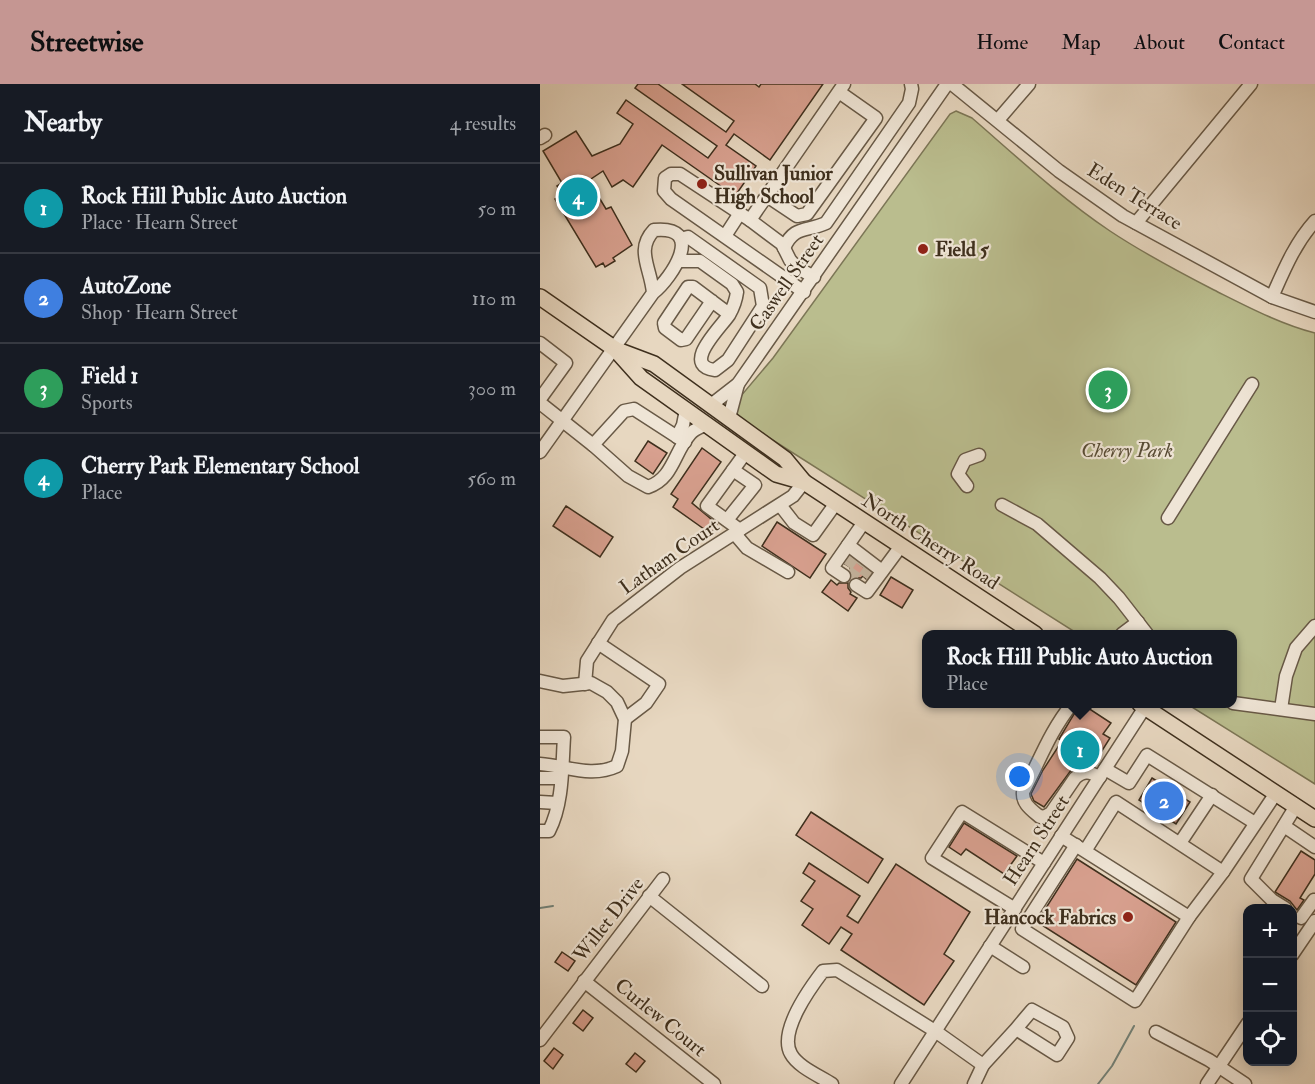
<!DOCTYPE html>
<meta charset="utf-8">
<style>
body{margin:0;font-family:"IM FELL Double Pica",serif;background:#20242c;color:#f1f3f6}
.controls{position:absolute;right:18px;bottom:18px;display:grid;overflow:hidden;border-radius:12px;box-shadow:0 3px 15px #0003}
.controls button{width:54px;height:54px;display:grid;place-items:center;padding:0;border:0;border-bottom:2px solid #363941;background:#171b24;color:#f1f3f6;font:30px sans-serif}
.you{position:absolute;left:480px;top:693px;width:21px;height:21px;margin:-15px;border:4px solid #fff;border-radius:50%;background:#1a73e8;box-shadow:0 0 0 9px #1a73e833}
.badge{display:grid;place-items:center;width:39px;height:39px;border-radius:50%;background:#c59692;color:#fff;font-size:20px;font-weight:700}
.pin{position:absolute;translate:-50% -50%;border:3px solid #fff;box-shadow:0 2px 6px #0006}
.popup{position:absolute;left:382px;top:546px;width:315px;height:78px;box-sizing:border-box;display:grid;place-content:center;border-radius:12px;background:#171b24;filter:drop-shadow(0 2px 4px #0005);font-size:20px;white-space:nowrap;color:#9ea1a6}
.popup b{font-size:22px;color:#f1f3f6}
.popup::after{content:'';position:absolute;left:50%;top:100%;margin-left:-12px;border:12px solid transparent;border-top-color:#171b24}
.list{margin:0;padding:0;list-style:none}
h2{display:flex;justify-content:space-between;align-items:center;height:78px;margin:0;padding:0 24px;font-size:26px}
h2 small{font-size:20px;font-weight:400;color:#9ea1a6}
.list li{display:grid;grid-template-columns:39px 1fr auto;gap:18px;align-items:center;box-sizing:border-box;height:90px;padding:0 24px;border-top:2px solid #363941}
.list b{display:block;font-size:22px;white-space:nowrap}
.list p{margin:0;font-size:20px;white-space:nowrap;color:#9ea1a6}
.list em{font-size:20px;font-style:normal;color:#9ea1a6}
.icon{flex:none;width:33px;height:33px;fill:none;stroke:currentColor;stroke-width:2;stroke-linecap:round;stroke-linejoin:round}
.map{position:relative;flex:none;width:775px;height:1000px;overflow:hidden}
header{display:flex;align-items:center;gap:36px;box-sizing:border-box;height:84px;padding:0 30px;background:#c59692;color:#111}
header strong{font-size:28px}
nav{display:flex;gap:33px;margin-inline-start:auto;font-size:21px}
main{display:flex}
aside{flex:1;background:#171b24}
.map>svg:first-child{display:block}
.green{fill:#babd8e;stroke:#7c7656;stroke-width:1.5}
.lines{fill:none;stroke-linecap:round;stroke-linejoin:round}
.stream{stroke:#738278;stroke-width:2}
.building{fill:#d8a08f;stroke:#3e2f1d;stroke-width:1.5}
.minor-tunnel{stroke:#c5b59f;stroke-width:12;stroke-dasharray:12 6;stroke-linecap:butt}
.minor-casing{stroke:#685946;stroke-width:15}
.major-casing{stroke:#3e2f1d;stroke-width:18}
.minor{stroke:#efe5d6;stroke-width:12}
.major{stroke:#e7d7c0;stroke-width:15}
.poi-dot{fill:#8f2418;stroke:#efe5d6;stroke-width:2}
.labels{text-anchor:middle;stroke-width:4.5;stroke-linejoin:round;paint-order:stroke}
.poi-label{font-size:20px;font-weight:bold;fill:#3e2f1d;stroke:#efe5d6;text-anchor:start}
.street-label{font-size:20px;fill:#3e2f1d;stroke:#efe5d6}
.park-label{font-size:20px;font-style:italic;fill:#574b34;stroke:#efe5d6}
</style>
<header>
<strong>Streetwise</strong>
<nav><a>Home</a><a>Map</a><a>About</a><a>Contact</a></nav>
</header>
<main>
<aside>
<h2>Nearby<small>4 results</small></h2>
<ul class="list">
<li><span class="badge" style="background:#0f9aa8">1</span><div><b>Rock Hill Public Auto Auction</b><p>Place · Hearn Street</p></div><em>50 m</em></li>
<li><span class="badge" style="background:#3f7fe0">2</span><div><b>AutoZone</b><p>Shop · Hearn Street</p></div><em>110 m</em></li>
<li><span class="badge" style="background:#2e9e5b">3</span><div><b>Field 1</b><p>Sports</p></div><em>300 m</em></li>
<li><span class="badge" style="background:#0f9aa8">4</span><div><b>Cherry Park Elementary School</b><p>Place</p></div><em>560 m</em></li>
</ul>
</aside>
<div class="map">
<svg width="775" height="1000" viewBox="0 0 775 1000">
<rect width="100%" height="100%" fill="#e7d7c0"/>
<filter id="stains"><feTurbulence type="fractalNoise" baseFrequency=".00333" numOctaves="4"/><feColorMatrix values="0 0 0 0 .2 0 0 0 0 .09 0 0 0 0 .02 0 0 0 .5 -.17"/></filter>
<radialGradient id="worn" r=".72"><stop offset=".6" stop-color="#630" stop-opacity="0"/><stop offset="1" stop-color="#630" stop-opacity=".3"/></radialGradient>
<path class="green" d="M416 27 432 34C477 73 521 114 570 147 603 169 639 188 674 206 706 222 740 240 775 249V700L647 620H693V550H538L198 334 195 328 200 313 233 274 410 30Z"/>
<g class="lines">
<g class="stream">
<path d="M0 824 13 822"/>
<path d="M558 1000 572 982 594 942"/>
</g>
</g>
<g class="building">
<path d="M98 0H118L186 48 194 37 142 0H215L219 3 221 0H283L230 76 194 50 186 61 216 82 195 112 122 61 93 103 83 96 72 103 63 87 48 97 57 115H60L66 125 71 123 92 161 73 174 75 177 65 183 63 179 56 183 15 115 23 111 17 102 22 99 3 67 36 47 52 72 80 60 93 40 77 29 86 16 168 74 177 62 95 4Z"/>
<path d="M108 357 127 369 113 390 95 377Z"/>
<path d="M162 364 181 378 152 419 177 440 171 450 133 423 138 415 131 410Z"/>
<path d="M26 422 73 453 60 473 13 442Z"/>
<path d="M237 438 286 470 270 494 222 462Z"/>
<path d="M310 473 331 489 326 495 323 492 321 494H312L310 483 305 480Z"/>
<path d="M351 493 373 506 362 524 340 511Z"/>
<path d="M291 496 297 501 299 499H308V504L311 508 310 510 317 514 308 527 282 508Z"/>
<path d="M540 620H542L571 639 563 650 570 654 553 681 540 674 504 723 494 717 491 710 503 686 522 657 519 655Z"/>
<path d="M612 694 650 718 636 740 599 716Z"/>
<path d="M271 728 343 775 328 799 256 751Z"/>
<path d="M424 739 477 772 464 790 426 765 421 771 409 763Z"/>
<path d="M761 767 775 776V790L760 814 764 816 757 826 750 817 735 808Z"/>
<path d="M537 775 636 838 596 901 497 838Z"/>
<path d="M269 779 320 812 307 832 318 839 356 780 430 828 404 870 414 877 384 921 301 866 312 850 301 843 289 860 262 841 273 825 261 817 275 797 263 789Z"/>
<path d="M22 868 35 877 28 887 15 878Z"/>
<path d="M43 926 53 934 43 947 33 939Z"/>
<path d="M14 964 23 971 13 985 4 977Z"/>
<path d="M95 969 105 977 96 988 86 980Z"/>
</g>
<g class="lines">
<g class="minor-tunnel">
<path d="M307 482 314 472"/>
<path d="M324 493 331 484"/>
<path d="M309 496 322 478"/>
</g>
<g class="minor-casing">
<g id="minor">
<path d="M412 0 519 87 583 132 732 213 775 228"/>
<path d="M458 36 489 0"/>
<path d="M0 54 5 51"/>
<path d="M227 112 257 132 267 130 336 34 299 8"/>
<path d="M210 136 304 0"/>
<path d="M596 139 711 0"/>
<path d="M185 152 200 129"/>
<path d="M244 164C254 141 267 148 286 139L369 19 372 5 371 0"/>
<path d="M139 177H160L192 200 197 208C196 216 193 224 189 231 181 243 140 282 175 286L188 276 223 222 220 204 148 153 141 155"/>
<path d="M264 208 131 115 124 107 125 94 131 90H140L210 136 242 160 250 176 256 183 274 193"/>
<path d="M732 213C744 186 755 159 775 137"/>
<path d="M172 217 146 255 141 256 125 244 124 239 148 203H153L189 230"/>
<path d="M0 259 26 279 0 315"/>
<path d="M0 319 53 361 84 327 94 325 145 358"/>
<path d="M171 321 198 300 407 0"/>
<path d="M189 334 198 300"/>
<path d="M137 353 143 341 146 326"/>
<path d="M53 361 88 392 108 403C133 395 134 368 150 350 154 345 161 343 167 340"/>
<path d="M0 368 113 209C111 184 95 166 114 146 166 141 133 193 113 209"/>
<path d="M427 402 418 390 425 376 439 371"/>
<path d="M240 421 254 439 273 451 296 419"/>
<path d="M462 421 497 440 560 494 579 514 607 550"/>
<path d="M628 434 712 300"/>
<path d="M187 436 215 401 193 386"/>
<path d="M200 446 167 422 206 368"/>
<path d="M195 450 207 464 248 488"/>
<path d="M308 461 342 487"/>
<path d="M304 492 292 484 324 438"/>
<path d="M316 501 327 508 361 462"/>
<path d="M582 550 598 538"/>
<path d="M58 559 119 600 106 619 85 635"/>
<path d="M0 597 23 602 51 599 67 608 77 618 85 635 82 667 77 682C51 694 27 682 0 680"/>
<path d="M45 600 47 577 73 536 140 484 253 412 264 398"/>
<path d="M693 619 775 630"/>
<path d="M532 620C510 647 499 678 483 708 482 720 492 726 500 733L506 732 511 729 535 694C544 686 550 688 560 693"/>
<path d="M741 625 746 592 756 564 775 542"/>
<path d="M0 653H24C22 684 23 720 9 747H0"/>
<path d="M565 685 589 699 607 671 715 739"/>
<path d="M0 694H21"/>
<path d="M0 718 17 719"/>
<path d="M744 742 775 763"/>
<path d="M521 752 649 833 683 788 576 718 545 767"/>
<path d="M640 759 672 711"/>
<path d="M536 761 482 845 595 917 649 833"/>
<path d="M683 788 736 709"/>
<path d="M109 812 222 902"/>
<path d="M745 824 732 816 711 795 756 722"/>
<path d="M475 825 392 774 422 728 504 779"/>
<path d="M761 834 774 816 775 817"/>
<path d="M450 862 483 883"/>
<path d="M752 871 775 837"/>
<path d="M44 897 174 1000"/>
<path d="M616 948 669 976 705 1000"/>
<path d="M0 956 123 795"/>
<path d="M292 1000C280 992 258 983 251 970 238 948 270 904 283 887L297 886 395 947 443 981 476 945 517 971 528 954 523 943 492 926 476 945"/>
<path d="M361 1000 605 623"/>
<path d="M434 1000 443 981"/>
<path d="M667 1000 708 939"/>
</g>
</g>
<g class="major-casing">
<g id="major">
<path d="M0 213 75 265 101 294 236 390 264 398 495 550"/>
<path d="M77 266 114 280 245 375 264 398"/>
<path d="M600 620 775 735"/>
</g>
</g>
<use href="#minor" class="minor"/>
<use href="#major" class="major"/>
</g>
<g class="poi-dot">
<circle cx="162" cy="100" r="6"/>
<circle cx="383" cy="165" r="6"/>
<circle cx="588" cy="833" r="6"/>
</g>
<g class="labels">
<g class="poi-label">
<text x="174" y="96">Sullivan Junior<tspan x="174" dy="23">High School</tspan></text>
<text x="395" y="172">Field 5</text>
<text x="576" y="840" text-anchor="end">Hancock Fabrics</text>
</g>
<g class="street-label">
<text transform="translate(595 112) rotate(32)" y="7">Eden Terrace</text>
<text transform="translate(246 198) rotate(-55)" y="7">Caswell Street</text>
<text transform="translate(391 457) rotate(33)" y="7">North Cherry Road</text>
<text transform="translate(129 472) rotate(-35)" y="7">Latham Court</text>
<text transform="translate(496 756) rotate(-57)" y="7">Hearn Street</text>
<text transform="translate(68 835) rotate(-52)" y="7">Willet Drive</text>
<text transform="translate(121 933) rotate(39)" y="7">Curlew Court</text>
</g>
<g class="park-label">
<text x="587" y="373">Cherry Park</text>
</g>
</g>
<rect width="100%" height="100%" filter="url(#stains)"/>
<rect width="100%" height="100%" fill="url(#worn)"/>
</svg>
<div class="controls">
<button>+</button>
<button>−</button>
<button><svg class="icon" aria-label="locate" viewBox="0 0 24 24"><circle cx="12" cy="12" r="6"/><path d="M12 2v4M12 18v4M2 12h4M18 12h4"/></svg></button>
</div>
<div class="you"></div>
<div class="pin badge" style="left:540px;top:666px;background:#0f9aa8">1</div>
<div class="popup"><b>Rock Hill Public Auto Auction</b>Place</div>
<div class="pin badge" style="left:624px;top:717px;background:#3f7fe0">2</div>
<div class="pin badge" style="left:568px;top:306px;background:#2e9e5b">3</div>
<div class="pin badge" style="left:38px;top:113px;background:#0f9aa8">4</div>
</div>
</main>
